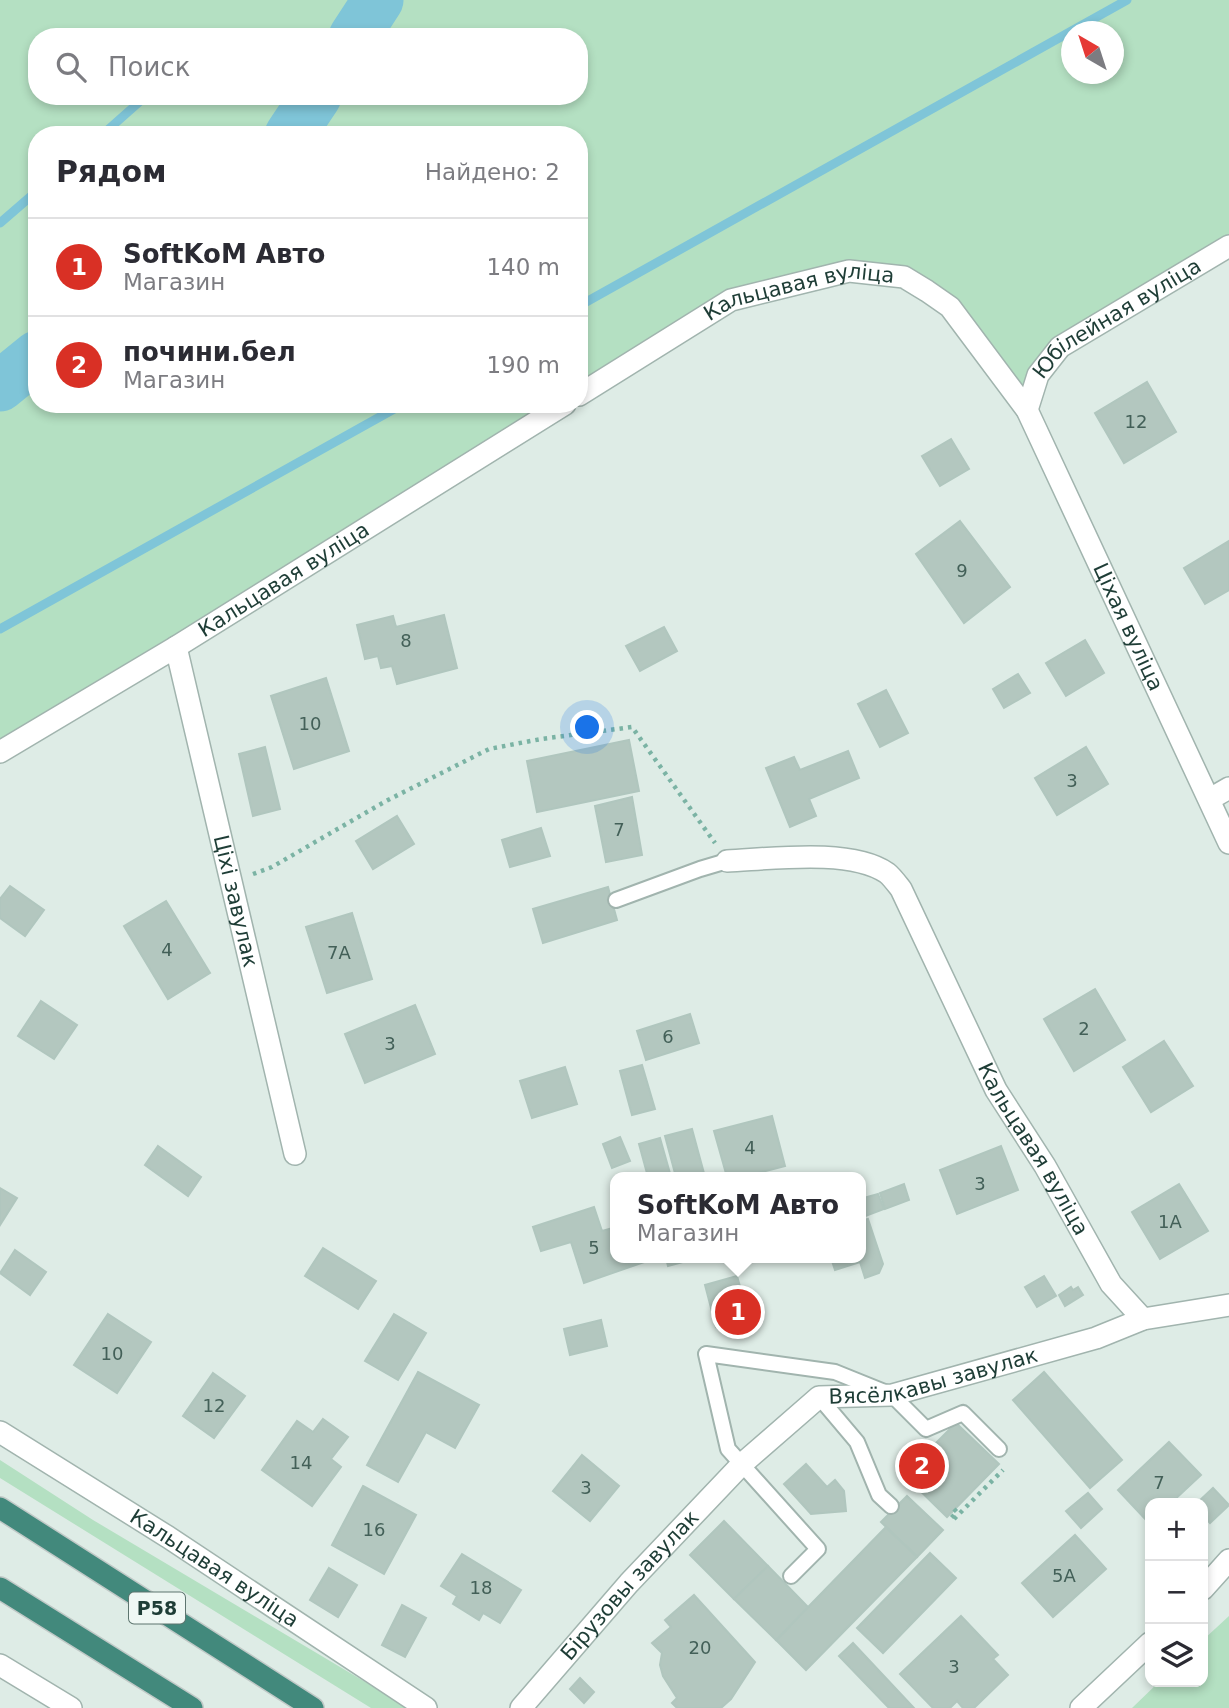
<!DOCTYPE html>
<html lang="ru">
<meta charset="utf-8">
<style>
body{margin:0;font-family:"DejaVu Sans",sans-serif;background:#f7f7f7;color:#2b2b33}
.controls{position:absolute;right:21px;bottom:21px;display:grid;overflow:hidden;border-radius:14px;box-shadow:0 4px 10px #0003}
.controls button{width:63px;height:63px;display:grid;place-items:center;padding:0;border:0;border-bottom:2px solid #e1e1e2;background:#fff;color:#2b2b33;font:35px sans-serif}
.compass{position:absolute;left:1061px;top:21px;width:63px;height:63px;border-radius:50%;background:#fff;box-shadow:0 4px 10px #0003;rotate:321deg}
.you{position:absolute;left:588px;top:728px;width:24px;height:24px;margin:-18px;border:5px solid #fff;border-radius:50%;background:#1a73e8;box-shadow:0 0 0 10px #1a73e833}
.badge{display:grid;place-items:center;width:46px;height:46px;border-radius:50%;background:#d93025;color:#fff;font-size:23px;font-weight:700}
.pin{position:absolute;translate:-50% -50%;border:4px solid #fff;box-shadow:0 2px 7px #0006}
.popup{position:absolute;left:610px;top:1172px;width:256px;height:91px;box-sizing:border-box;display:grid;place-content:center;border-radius:14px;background:#fff;filter:drop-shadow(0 2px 5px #0005);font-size:23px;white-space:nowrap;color:#7c7c81}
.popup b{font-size:26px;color:#2b2b33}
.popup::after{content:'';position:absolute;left:50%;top:100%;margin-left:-14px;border:14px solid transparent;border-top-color:#fff}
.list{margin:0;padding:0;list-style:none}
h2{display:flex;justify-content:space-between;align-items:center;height:91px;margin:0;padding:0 28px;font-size:30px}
h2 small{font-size:23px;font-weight:400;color:#7c7c81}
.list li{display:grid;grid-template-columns:46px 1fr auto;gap:21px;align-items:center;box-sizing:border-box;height:98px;padding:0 28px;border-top:2px solid #e1e1e2}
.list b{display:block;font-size:26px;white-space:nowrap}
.list p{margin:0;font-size:23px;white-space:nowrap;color:#7c7c81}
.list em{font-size:23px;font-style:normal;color:#7c7c81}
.icon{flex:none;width:38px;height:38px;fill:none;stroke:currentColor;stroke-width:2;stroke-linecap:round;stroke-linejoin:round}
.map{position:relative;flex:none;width:1229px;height:1708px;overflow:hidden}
.search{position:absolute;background:#fff;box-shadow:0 4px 10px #0003;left:28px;top:28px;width:560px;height:77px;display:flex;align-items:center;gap:18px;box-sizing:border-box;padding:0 24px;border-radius:28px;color:#7c7c81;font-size:26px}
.panel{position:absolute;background:#fff;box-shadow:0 4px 10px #0003;left:28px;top:126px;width:560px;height:287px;border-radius:28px}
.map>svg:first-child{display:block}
.green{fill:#b4e0c2;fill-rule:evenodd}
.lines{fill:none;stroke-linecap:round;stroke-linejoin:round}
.stream{stroke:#7fc5d8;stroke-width:9}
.river{stroke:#7fc5d8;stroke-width:51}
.building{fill:#b3c7bf;stroke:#b0c6be;stroke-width:2}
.service-casing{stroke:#a1b4ae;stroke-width:18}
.minor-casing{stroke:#a1b4ae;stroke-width:24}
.trunk-casing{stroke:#c0c9c7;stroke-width:24}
.path{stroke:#7bb3a4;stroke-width:4.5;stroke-dasharray:3.5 5;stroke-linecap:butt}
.service{stroke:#fff;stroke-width:14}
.minor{stroke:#fff;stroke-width:21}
.trunk{stroke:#42897c;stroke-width:21}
.labels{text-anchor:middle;stroke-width:5;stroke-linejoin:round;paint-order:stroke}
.number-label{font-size:18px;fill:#436058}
.shield{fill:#eff8f4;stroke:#5d756f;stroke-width:2}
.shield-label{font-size:19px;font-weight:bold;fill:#1e3d36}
.street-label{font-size:21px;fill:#1e3d36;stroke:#eff8f4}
</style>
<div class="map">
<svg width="1229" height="1708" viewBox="0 0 1229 1708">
<rect width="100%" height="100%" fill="#deece6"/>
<g class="green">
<path d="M0 0H1229V246L1060 347 1027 410 927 291 849 271 731 300 579 395V135H37V404H565L0 752ZM1072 32H1114V74H1072ZM37 37H579V96H37Z"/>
<path d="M0 1460 93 1520 409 1708H371L0 1478Z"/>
<path d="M1229 1616V1708H1132L1159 1682H1203V1640Z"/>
</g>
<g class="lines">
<g class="stream">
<path d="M102 135 146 96"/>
<path d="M0 223 37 191"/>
<path d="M579 306 1127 0"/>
<path d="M0 629 403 404"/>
</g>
<g class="river">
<path d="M354 37 378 0"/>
<path d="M290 135 316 96"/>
<path d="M0 386 37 356"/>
</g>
</g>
<g class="building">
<path d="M1147 382 1176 432 1124 463 1095 413Z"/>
<path d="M951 439 969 469 940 486 922 456Z"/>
<path d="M960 521 1010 587 964 623 916 554Z"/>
<path d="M1229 541V590L1205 604 1184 568Z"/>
<path d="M444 615 457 668 397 684 392 666 381 668 378 656 365 659 357 625 393 616 396 627Z"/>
<path d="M664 627 677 651 640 671 626 646Z"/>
<path d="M1085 640 1104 673 1066 696 1046 663Z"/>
<path d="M1018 674 1030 693 1004 708 993 689Z"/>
<path d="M326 678 349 751 294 769 271 696Z"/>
<path d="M886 690 908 733 880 747 858 704Z"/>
<path d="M629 740 639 791 537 812 527 761Z"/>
<path d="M265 747 280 809 253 816 239 754Z"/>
<path d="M1086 747 1108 784 1057 815 1035 778Z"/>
<path d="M848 751 859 778 809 799 816 816 790 827 766 768 794 757 800 770Z"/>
<path d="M632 797 642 855 606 862 595 806Z"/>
<path d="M397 816 414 844 373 869 356 841Z"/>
<path d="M541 828 550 856 510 867 502 840Z"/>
<path d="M10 886 44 910 25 936 0 918V899Z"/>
<path d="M608 887 617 920 543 943 533 909Z"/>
<path d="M166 901 210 973 168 999 124 926Z"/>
<path d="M352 913 372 979 327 993 306 927Z"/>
<path d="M1095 989 1125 1040 1074 1071 1044 1019Z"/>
<path d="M41 1001 77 1025 54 1059 18 1036Z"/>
<path d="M415 1005 435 1054 365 1083 345 1034Z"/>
<path d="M690 1014 699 1043 646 1060 637 1031Z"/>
<path d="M1164 1041 1193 1086 1151 1112 1123 1067Z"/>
<path d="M642 1065 655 1109 632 1115 620 1071Z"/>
<path d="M565 1067 577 1104 532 1118 520 1081Z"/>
<path d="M772 1116 785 1166 742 1177H727L714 1131Z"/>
<path d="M692 1129 705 1177H676L665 1136Z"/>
<path d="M620 1137 630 1161 612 1168 603 1144Z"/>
<path d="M660 1138 671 1177H648L639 1144Z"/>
<path d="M158 1146 201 1177 188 1196 145 1165Z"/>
<path d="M1001 1146 1018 1190 957 1214 940 1170Z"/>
<path d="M904 1184 909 1200 885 1209 880 1193Z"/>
<path d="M1179 1184 1208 1231 1160 1259 1132 1212Z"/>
<path d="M0 1188 17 1198 0 1225Z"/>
<path d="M878 1194 884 1209 860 1218V1199Z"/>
<path d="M594 1207 602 1231 616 1227V1258H643L644 1262 584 1283 571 1242 541 1251 533 1227Z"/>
<path d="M868 1219 883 1264 879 1273 865 1278 860 1262 835 1270 831 1258H860V1221Z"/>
<path d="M323 1248 376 1281 358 1309 305 1276Z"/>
<path d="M15 1250 46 1272 30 1295 0 1273Z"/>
<path d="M666 1258H693L694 1259 668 1266Z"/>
<path d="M737 1276 749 1318 716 1327 705 1285Z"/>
<path d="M1044 1276 1056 1296 1037 1307 1025 1287Z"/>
<path d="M1071 1287 1073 1290 1078 1287 1083 1295 1065 1306 1059 1295Z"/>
<path d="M108 1314 151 1342 117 1393 74 1365Z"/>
<path d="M394 1314 426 1333 398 1380 365 1361Z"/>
<path d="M601 1320 607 1346 570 1355 564 1329Z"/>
<path d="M418 1372 479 1405 455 1448 426 1432 398 1482 367 1465Z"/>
<path d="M1044 1372 1122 1460 1090 1488 1013 1400Z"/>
<path d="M213 1373 245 1396 214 1438 183 1416Z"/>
<path d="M323 1419 348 1437 331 1459 341 1467 312 1506 262 1470 297 1421 313 1432Z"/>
<path d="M956 1423 999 1464 947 1517 904 1475Z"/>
<path d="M1169 1442 1201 1475 1171 1503H1150L1149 1523 1118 1490Z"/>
<path d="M582 1455 619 1486 590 1521 553 1491Z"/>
<path d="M806 1464 827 1487 835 1480 844 1491 846 1511 811 1514 784 1484Z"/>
<path d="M363 1486 416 1515 384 1574 332 1545Z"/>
<path d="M1213 1488 1229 1505 1210 1523 1203 1515V1503H1197Z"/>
<path d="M1088 1493 1102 1509 1081 1528 1066 1511Z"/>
<path d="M907 1496 943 1530 917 1557 881 1522Z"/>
<path d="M724 1521 768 1566 734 1599 690 1555Z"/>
<path d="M886 1527 917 1557 806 1670 776 1640Z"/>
<path d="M1075 1535 1106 1569 1053 1617 1022 1583Z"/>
<path d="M930 1553 956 1578 883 1653 857 1628Z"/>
<path d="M462 1554 521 1590 500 1623 483 1613 479 1620 453 1604 457 1596 441 1586Z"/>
<path d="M768 1566 808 1607 776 1640 734 1599Z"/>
<path d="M329 1568 357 1585 338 1617 310 1600Z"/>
<path d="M694 1595 755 1662 731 1699 721 1708H677L672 1703 677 1698 663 1676 660 1665 662 1653 652 1643 671 1627 665 1620Z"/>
<path d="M402 1605 426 1618 405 1657 382 1645Z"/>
<path d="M961 1616 998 1655 993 1659 1008 1675 974 1708H963L957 1701 950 1708H933L900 1674Z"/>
<path d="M853 1643 914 1708H889L839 1656Z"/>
<path d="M580 1678 594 1692 584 1703 570 1689Z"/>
</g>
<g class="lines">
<g class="service-casing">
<g id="service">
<path d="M616 900 700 869 727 861"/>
<path d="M819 1397 857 1442 879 1495 891 1506"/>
<path d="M791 1576 818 1549 728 1449 706 1354 835 1372 892 1395 926 1429 963 1413 999 1449"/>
</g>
</g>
<g class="minor-casing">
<g id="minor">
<path id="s1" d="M579 395 731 300 849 271 904 277 927 291 950 307 1027 410 1229 843"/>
<path id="s2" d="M1027 410 1038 375 1060 347 1229 246"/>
<path id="s3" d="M176 647 295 1154"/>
<path id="s4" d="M0 752 176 647 565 404"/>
<path d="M1210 799 1229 788"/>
<path id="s5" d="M727 861C770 859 851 848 887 873 892 877 897 884 901 889L996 1090 1045 1166 1111 1284 1143 1319"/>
<path id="s6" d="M0 1432 168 1537 426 1708"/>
<path d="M1203 1589 1229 1560"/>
<path d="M0 1665 71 1708"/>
<path id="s7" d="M521 1708 629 1583 742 1464 819 1397 892 1395 1096 1338 1143 1319 1229 1305"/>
<path d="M1081 1708 1150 1643"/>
</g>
</g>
<g class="trunk-casing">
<g id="trunk">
<path d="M0 1508 313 1708"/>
<path d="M0 1588 192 1708"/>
</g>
</g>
<g class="path">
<path d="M253 874 272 867 386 801 489 749 541 739 632 727 715 843"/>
<path d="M954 1509 957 1512 951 1518 953 1520 1003 1470"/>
</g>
<use href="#service" class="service"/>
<use href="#minor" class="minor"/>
<use href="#trunk" class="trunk"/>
</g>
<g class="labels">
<g class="number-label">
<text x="1136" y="428">12</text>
<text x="962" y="577">9</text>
<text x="406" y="647">8</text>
<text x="310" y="730">10</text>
<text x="1072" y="787">3</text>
<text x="619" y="836">7</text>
<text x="167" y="956">4</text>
<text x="339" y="959">7A</text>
<text x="1084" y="1035">2</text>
<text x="668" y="1043">6</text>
<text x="390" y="1050">3</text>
<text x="750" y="1154">4</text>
<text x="980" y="1190">3</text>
<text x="1170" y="1228">1А</text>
<text x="594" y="1254">5</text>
<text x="112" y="1360">10</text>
<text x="214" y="1412">12</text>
<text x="301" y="1469">14</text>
<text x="1159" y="1489">7</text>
<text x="586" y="1494">3</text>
<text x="374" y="1536">16</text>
<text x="1064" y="1582">5А</text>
<text x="481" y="1594">18</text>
<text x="700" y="1654">20</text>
<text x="954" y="1673">3</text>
</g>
<rect class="shield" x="129" y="1592.5" width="56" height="31" rx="5"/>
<g class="shield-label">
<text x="157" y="1615">Р58</text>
</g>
<g class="street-label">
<text dy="7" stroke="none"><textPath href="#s1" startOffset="248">Кальцавая вуліца</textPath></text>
<text dy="7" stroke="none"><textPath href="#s2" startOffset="135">Юбілейная вуліца</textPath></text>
<text dy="7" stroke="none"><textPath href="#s4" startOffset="332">Кальцавая вуліца</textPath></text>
<text dy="7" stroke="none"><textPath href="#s1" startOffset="779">Ціхая вуліца</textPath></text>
<text dy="7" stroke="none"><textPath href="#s3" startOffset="261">Ціхі завулак</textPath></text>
<text dy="7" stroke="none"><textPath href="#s5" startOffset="476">Кальцавая вуліца</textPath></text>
<text dy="7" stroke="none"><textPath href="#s7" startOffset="548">Вясёлкавы завулак</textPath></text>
<text dy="7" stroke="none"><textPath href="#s6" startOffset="254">Кальцавая вуліца</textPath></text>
<text dy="7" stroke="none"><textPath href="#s7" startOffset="164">Бірузовы завулак</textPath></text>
</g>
</g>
</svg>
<div class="controls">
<button>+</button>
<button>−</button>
<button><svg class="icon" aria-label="layers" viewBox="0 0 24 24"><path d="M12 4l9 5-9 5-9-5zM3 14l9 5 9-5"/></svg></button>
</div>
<svg class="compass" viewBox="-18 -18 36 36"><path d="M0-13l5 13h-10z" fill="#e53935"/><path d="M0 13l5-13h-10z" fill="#7c7c81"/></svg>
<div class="you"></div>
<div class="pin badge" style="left:738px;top:1312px">1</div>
<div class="popup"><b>SoftKoM Авто</b>Магазин</div>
<div class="pin badge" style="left:922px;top:1466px">2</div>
<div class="search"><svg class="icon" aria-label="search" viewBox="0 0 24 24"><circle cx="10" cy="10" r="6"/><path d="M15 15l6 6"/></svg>Поиск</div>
<section class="panel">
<h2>Рядом<small>Найдено: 2</small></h2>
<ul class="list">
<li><span class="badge">1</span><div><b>SoftKoM Авто</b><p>Магазин</p></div><em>140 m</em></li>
<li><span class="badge">2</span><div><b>почини.бел</b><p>Магазин</p></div><em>190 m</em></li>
</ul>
</section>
</div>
